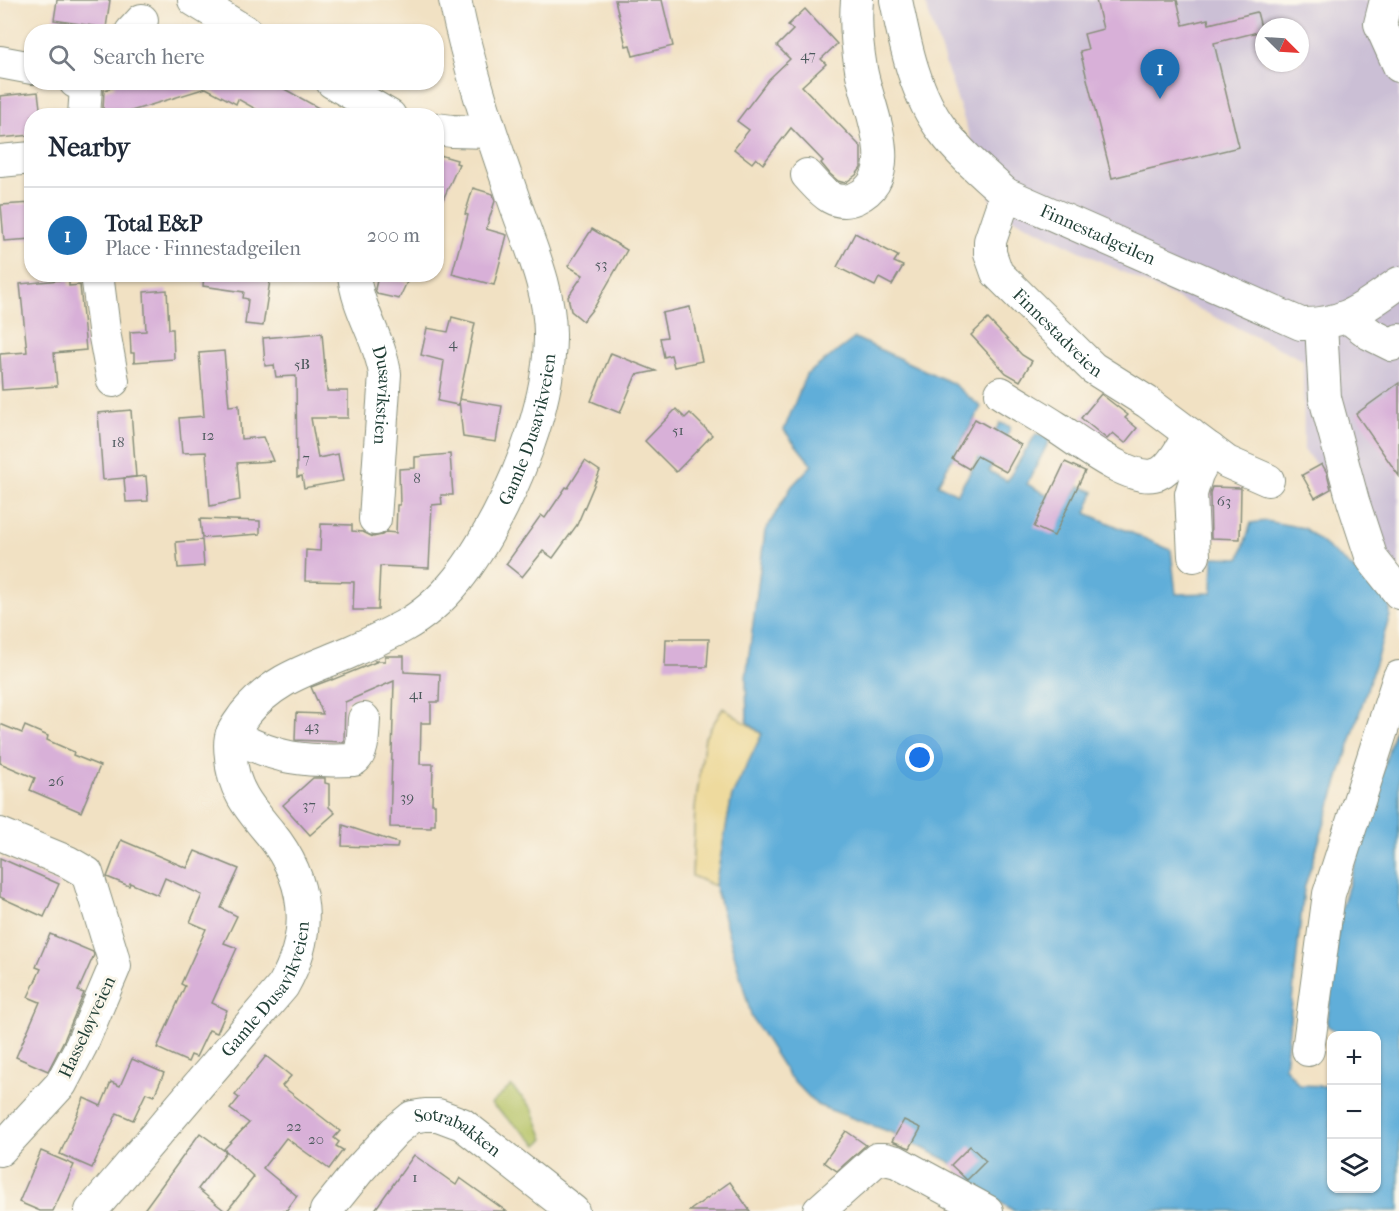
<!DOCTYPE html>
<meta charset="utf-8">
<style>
body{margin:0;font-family:"IM FELL French Canon",serif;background:#f2f2f3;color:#1f2937}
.controls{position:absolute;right:18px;bottom:18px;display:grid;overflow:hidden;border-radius:12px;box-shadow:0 2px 4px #0004}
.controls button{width:54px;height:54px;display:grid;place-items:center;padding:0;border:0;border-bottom:2px solid #e0e1e3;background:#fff;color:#1f2937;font:30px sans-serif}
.compass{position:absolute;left:1255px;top:18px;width:54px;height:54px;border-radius:50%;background:#fff;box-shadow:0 2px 4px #0004;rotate:114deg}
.you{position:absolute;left:920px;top:758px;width:21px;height:21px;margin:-15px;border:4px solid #fff;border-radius:50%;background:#1a73e8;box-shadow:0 0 0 9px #1a73e833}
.badge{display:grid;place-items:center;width:39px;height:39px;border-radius:50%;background:#1f6fb2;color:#fff;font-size:20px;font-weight:700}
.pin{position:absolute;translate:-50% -50px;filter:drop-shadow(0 2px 3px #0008)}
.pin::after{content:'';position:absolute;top:32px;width:21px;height:18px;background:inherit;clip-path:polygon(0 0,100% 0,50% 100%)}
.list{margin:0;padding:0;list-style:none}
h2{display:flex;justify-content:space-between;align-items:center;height:78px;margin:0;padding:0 24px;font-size:26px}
h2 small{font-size:20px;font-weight:400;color:#747a83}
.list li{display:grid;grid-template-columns:39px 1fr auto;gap:18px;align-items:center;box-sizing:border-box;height:96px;padding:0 24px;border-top:2px solid #e0e1e3}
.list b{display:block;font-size:22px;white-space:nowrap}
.list p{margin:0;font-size:20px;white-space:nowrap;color:#747a83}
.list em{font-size:20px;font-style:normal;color:#747a83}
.icon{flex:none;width:33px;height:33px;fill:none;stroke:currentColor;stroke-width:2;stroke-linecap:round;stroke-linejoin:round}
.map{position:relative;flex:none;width:1399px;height:1211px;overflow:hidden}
.search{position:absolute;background:#fff;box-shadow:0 2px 4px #0004;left:24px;top:24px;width:420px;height:66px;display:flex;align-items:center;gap:15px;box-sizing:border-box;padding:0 21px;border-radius:24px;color:#747a83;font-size:22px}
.panel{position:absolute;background:#fff;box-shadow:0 2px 4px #0004;left:24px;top:108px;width:420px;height:174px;border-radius:24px}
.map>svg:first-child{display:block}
.industrial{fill:#cbbfd5;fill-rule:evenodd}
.green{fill:#b6c366;stroke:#6a804d;stroke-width:1.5}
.sand{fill:#eeda9e;stroke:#868c69;stroke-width:1.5}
.water{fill:#60aed9;stroke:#407686;stroke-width:1.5}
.building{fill:#d8b0d8}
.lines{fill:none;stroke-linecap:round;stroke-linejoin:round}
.minor-casing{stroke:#888f7c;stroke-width:34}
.minor{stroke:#fff;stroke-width:32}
.labels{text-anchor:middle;stroke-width:6;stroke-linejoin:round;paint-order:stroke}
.number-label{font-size:15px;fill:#4d5a5d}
.street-label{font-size:18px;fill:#1f3d34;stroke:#fbf7ec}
</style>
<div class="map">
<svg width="1399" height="1211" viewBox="0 0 1399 1211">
<rect width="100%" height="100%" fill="#fbf7ec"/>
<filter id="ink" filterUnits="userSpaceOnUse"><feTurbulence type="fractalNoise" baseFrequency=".0167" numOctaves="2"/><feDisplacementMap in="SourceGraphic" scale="12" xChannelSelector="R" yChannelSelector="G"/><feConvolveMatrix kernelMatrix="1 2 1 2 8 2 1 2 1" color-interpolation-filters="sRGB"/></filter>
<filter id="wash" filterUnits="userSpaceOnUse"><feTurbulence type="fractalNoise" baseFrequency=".008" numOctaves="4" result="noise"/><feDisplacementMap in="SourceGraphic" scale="24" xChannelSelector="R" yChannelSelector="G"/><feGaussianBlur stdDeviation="1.35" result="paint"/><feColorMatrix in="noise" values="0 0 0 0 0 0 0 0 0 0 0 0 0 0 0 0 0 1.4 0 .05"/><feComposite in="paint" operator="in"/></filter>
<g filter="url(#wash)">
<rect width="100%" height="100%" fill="#f1e1c3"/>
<path class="industrial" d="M924 0H1399V567L1393 562 1304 450 1303 360 994 209ZM1264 27H1300V63H1264Z"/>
<path class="green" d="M511 1086 532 1108 544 1139 538 1145 491 1104Z"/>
<path class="sand" d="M723 708 762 734 732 796 715 886 692 876 695 808 705 737Z"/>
<path class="water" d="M855 338 952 383 981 407 938 484 957 494 1000 423 1011 427 989 471 1007 481 1036 434 1050 439 1027 484 1065 505 1080 486 1094 492 1086 513 1171 550 1176 594 1212 593 1213 557 1240 558 1251 523 1266 521 1304 528 1390 599V616L1304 889 1285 1067 1299 1085 1327 1086 1331 1082 1332 1188H1376V1036L1340 1035 1327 1025 1340 914 1399 715V1211H1014L970 1183 949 1161 893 1133 817 1105 788 1075 752 1018 715 886 732 796 762 734 747 722 746 678 765 531 792 486 812 465 784 430 806 375Z"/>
<g id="blocks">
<g class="building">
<path d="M57 0H110L106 28 54 20Z"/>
<path d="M615 0H662L673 46 633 56 630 45 626 46Z"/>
<path d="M1096 0H1177L1183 25 1208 19 1209 24 1257 12 1262 31 1214 43 1239 147 1112 178 1080 51 1088 49 1084 34 1103 29Z"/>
<path d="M805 9 837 44 821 59 826 64 802 86 861 147V168L856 175 845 183 838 181 830 174 821 163 823 161 791 128 763 164 756 158 752 163 734 149 749 130 737 121 769 79 790 59 777 46 793 30 788 25Z"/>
<path d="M113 82H272L333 116H268L238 99 236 104 206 88 115 116H105L103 109 104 90 115 87Z"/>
<path d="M38 92 41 116H32V135L0 138V96Z"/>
<path d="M436 154 457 160 456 163 459 164 436 215Z"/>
<path d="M473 188 493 194 495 201 486 229 507 235 494 285 452 274 468 215 465 214Z"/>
<path d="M32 203V239L4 241 1 205Z"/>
<path d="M592 229 627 250 595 306 583 321 571 311 568 297 583 275 568 266Z"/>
<path d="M855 233 898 256 894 262 903 266 892 285 879 278 875 286 837 267Z"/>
<path d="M204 274H271L263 326 245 324 248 299 243 298 244 292 203 286Z"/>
<path d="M378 276 407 282 399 299 377 294 375 289Z"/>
<path d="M69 279V286L80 285 86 350 54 353 57 386 2 390 0 354 27 352 20 284Z"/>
<path d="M167 290 169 329H173L174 359 134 362V353H131L130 332 146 331 144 292Z"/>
<path d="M690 307 702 361 674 367 671 355 664 357 660 338 667 337 662 313Z"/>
<path d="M452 317 475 323 459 399 502 406 496 442 463 437 459 400 458 405 438 401 444 361 421 355 427 328 448 332Z"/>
<path d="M988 319 1022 355 1032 361 1020 381 1006 373 971 335Z"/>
<path d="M322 333 327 391H348V418H311L318 458 338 454 343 481 304 488 302 476 297 477 296 376 276 377 274 365 265 366 263 338Z"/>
<path d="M224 351 229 406 239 405 241 439 263 437 273 461 237 463 240 500 210 506 206 452 182 453 179 418 204 416 199 353Z"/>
<path d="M611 353 656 371 636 375 620 413 591 401Z"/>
<path d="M1399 383V476L1356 414Z"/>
<path d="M1101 394 1128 415 1125 418 1137 428 1125 443 1113 433 1107 439 1081 418Z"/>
<path d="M676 409 685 418 690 413 712 435 676 472 645 441Z"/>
<path d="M131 410 136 477 103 480 98 413Z"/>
<path d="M975 419 1021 445 1006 472 977 456 969 469 952 459Z"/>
<path d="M450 454 453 495H441L442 504 432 505 429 568 380 566 378 610H353L354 582 305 581 306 550 320 551 321 524 352 525V531L363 532 373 537 382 535 386 532 396 533 397 505H400L399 469 415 468V457Z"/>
<path d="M585 461 600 471 577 525 553 558 543 551 522 577 506 564 541 515 545 518 566 487 568 488Z"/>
<path d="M1065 462 1085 471 1054 536 1034 527Z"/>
<path d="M1322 464 1327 473 1331 489 1315 498 1302 475Z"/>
<path d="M146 476 148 501 126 502 124 478Z"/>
<path d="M1212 487 1241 488 1240 539 1211 538 1210 493Z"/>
<path d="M200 519 260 521V534L202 538Z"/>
<path d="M202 540 204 566 178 568 176 542Z"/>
<path d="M666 639H709L707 667H665Z"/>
<path d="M385 656H404V672L440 674 439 702H431V723H421L420 764H433L432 804H435V825H431V828L390 827 394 681 345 702 344 742 295 740 296 713 323 714 311 687 332 679V680L376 662 375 661H385Z"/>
<path d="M0 724 22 733 25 726 48 736 47 740 74 752 73 755 100 766 81 812 30 790 35 778 0 763Z"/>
<path d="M313 778H325V783L329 784V807L335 813 310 835 283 805Z"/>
<path d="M343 825 398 843 397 848 342 846Z"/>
<path d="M121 840 187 868 195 851 239 869 221 908 237 916 224 943 237 948 212 1003 227 1010 217 1033 209 1030 196 1057 191 1055 188 1062 157 1048 185 986 181 984 206 929 190 922 202 895 165 878 158 895 130 883 129 886 107 877Z"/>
<path d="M0 858 59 884 44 917 0 897Z"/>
<path d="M50 934 93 952 94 955 78 991 84 993 65 1038 48 1071 16 1057 40 1002 28 997 41 969 36 967Z"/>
<path d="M266 1056 291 1076 282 1086 340 1131 334 1138 339 1142 336 1146 343 1150 329 1169 286 1138 263 1168 297 1196 286 1211H227L254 1177 224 1149 249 1123 230 1109 239 1098 235 1095Z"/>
<path d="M132 1059 164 1073 154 1096 146 1093 133 1120 117 1113 92 1168 60 1154 84 1098 101 1106 111 1082 120 1086Z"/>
<path d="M904 1120 921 1128 910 1148 892 1141Z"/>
<path d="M846 1131 866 1145 837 1171 824 1162Z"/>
<path d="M200 1133 226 1152 198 1189 225 1211H143Z"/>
<path d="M970 1146 986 1161 967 1180 951 1165Z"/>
<path d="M41 1151 74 1165 53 1211H40L19 1202Z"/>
<path d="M414 1155 456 1185 460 1178 506 1211H374Z"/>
<path d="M730 1182 750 1211H689Z"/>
</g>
</g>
</g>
<g filter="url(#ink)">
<use href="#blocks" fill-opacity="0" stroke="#888f7c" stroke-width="1.5"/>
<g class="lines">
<g class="minor-casing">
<g id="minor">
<path d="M194 0 246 32"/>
<path id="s1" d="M896 0C905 44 915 95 943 131 961 155 984 174 1006 194L1301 324C1346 325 1364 307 1399 283"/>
<path d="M1386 0 1380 24 1399 66"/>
<path d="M131 32 142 20"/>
<path d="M0 62 32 68"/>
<path d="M75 82 86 87 84 116"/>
<path d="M332 82 390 116"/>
<path d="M436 129 452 131 490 132"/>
<path d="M0 161 32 158"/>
<path d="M807 175C821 190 833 208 856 198 904 176 867 106 861 69 857 46 855 23 857 0"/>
<path id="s2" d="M1006 194 990 241V253L997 273 1093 368 1147 402 1227 462 1268 480"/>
<path d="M97 274 105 337 113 381"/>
<path id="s3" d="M354 274C357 309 380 339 385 374L375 519"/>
<path d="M1348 317 1370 334 1392 345 1399 340"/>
<path d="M1321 324 1325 398 1353 501 1372 559 1399 593"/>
<path d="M1001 393C1019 405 1038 415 1056 427 1078 441 1128 481 1154 475 1171 472 1181 447 1190 434"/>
<path d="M1194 556 1191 494 1197 474 1210 449"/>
<path d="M232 734C273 759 306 762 354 760 364 753 363 731 364 719"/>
<path d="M0 834 68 862 87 873 112 954 115 966 81 1046 61 1084 0 1150"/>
<path d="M1308 1050 1329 894 1399 677"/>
<path id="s4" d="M91 1211 283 986C313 933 309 881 270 833 251 810 232 789 231 757 230 750 229 740 232 734 235 727 241 720 245 714 276 677 308 670 350 652 368 644 385 636 402 627 447 603 474 560 497 517 524 466 549 397 550 338 551 291 530 246 515 203 492 136 469 70 455 0"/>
<path id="s5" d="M326 1211 359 1170 395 1131 412 1117 425 1115H438L462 1124 573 1211"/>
<path d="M819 1211 877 1159H885L897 1162 987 1211"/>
</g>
</g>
<use href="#minor" class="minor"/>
</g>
</g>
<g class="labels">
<g class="number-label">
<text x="808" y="60">47</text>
<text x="601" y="269">53</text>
<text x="453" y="348">4</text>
<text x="302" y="369">5B</text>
<text x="678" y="435">51</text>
<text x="208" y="440">12</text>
<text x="118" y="447">18</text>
<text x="306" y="463">7</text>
<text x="417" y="483">8</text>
<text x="1224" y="506">63</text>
<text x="416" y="699">41</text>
<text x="312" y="731">43</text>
<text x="56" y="786">26</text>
<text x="407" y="802">39</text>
<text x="309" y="810">37</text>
<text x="294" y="1131">22</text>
<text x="316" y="1144">20</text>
<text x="415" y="1182">1</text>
</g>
<g class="street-label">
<text dy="6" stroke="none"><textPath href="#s1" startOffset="330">Finnestadgeilen</textPath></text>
<text dy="6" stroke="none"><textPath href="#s2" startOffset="168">Finnestadveien</textPath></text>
<text dy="6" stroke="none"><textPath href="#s3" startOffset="126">Dusavikstien</textPath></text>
<text dy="6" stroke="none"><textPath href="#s4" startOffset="1017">Gamle Dusavikveien</textPath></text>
<text dy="6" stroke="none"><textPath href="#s4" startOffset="285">Gamle Dusavikveien</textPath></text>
<text transform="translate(87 1027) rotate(-65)" y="6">Hasseløyveien</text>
<text dy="6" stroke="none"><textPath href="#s5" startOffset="178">Sotrabakken</textPath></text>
</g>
</g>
</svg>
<div class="controls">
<button>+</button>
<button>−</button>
<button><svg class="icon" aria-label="layers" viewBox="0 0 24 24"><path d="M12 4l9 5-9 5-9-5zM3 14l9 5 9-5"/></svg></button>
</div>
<svg class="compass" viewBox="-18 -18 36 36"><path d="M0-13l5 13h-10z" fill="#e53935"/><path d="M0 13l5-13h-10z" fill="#747a83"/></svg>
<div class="you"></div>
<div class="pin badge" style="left:1160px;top:99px">1</div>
<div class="search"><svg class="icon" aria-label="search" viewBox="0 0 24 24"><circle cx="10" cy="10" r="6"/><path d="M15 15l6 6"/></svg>Search here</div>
<section class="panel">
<h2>Nearby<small></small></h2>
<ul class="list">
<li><span class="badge">1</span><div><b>Total E&amp;P</b><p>Place · Finnestadgeilen</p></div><em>200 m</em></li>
</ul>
</section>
</div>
